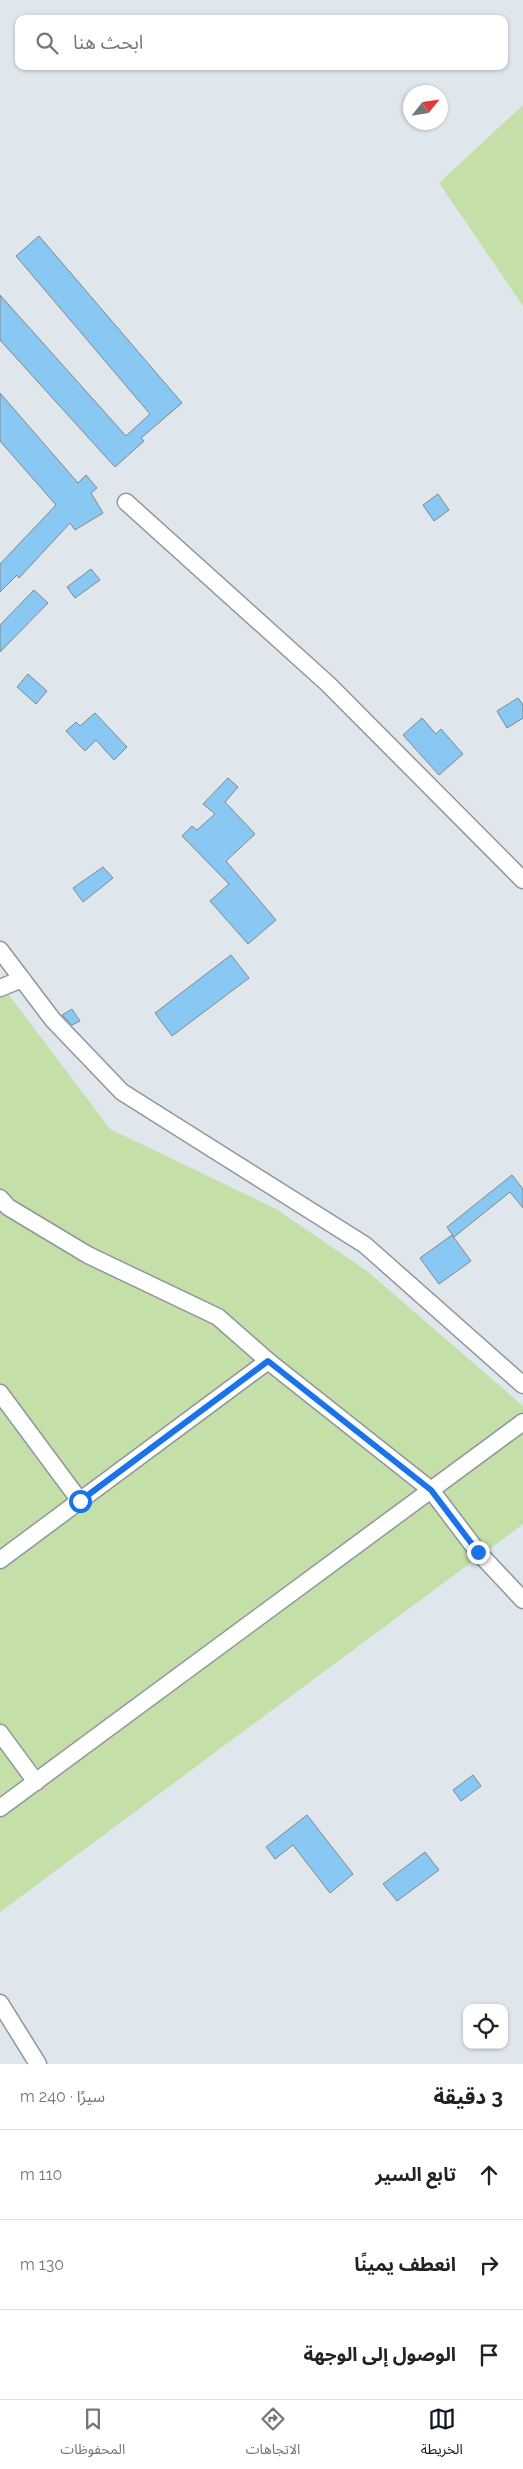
<!DOCTYPE html>
<html lang="ar">
<meta charset="utf-8">
<style>
body{margin:0;font-family:Raleway,"Noto Sans Arabic",sans-serif;background:#f2f2f2;color:#222;direction:rtl}
.controls{position:absolute;right:15px;bottom:15px;display:grid;overflow:hidden;border-radius:10px;box-shadow:0 1px 4px #0004}
.controls button{width:45px;height:45px;display:grid;place-items:center;padding:0;border:0;border-bottom:1px solid #e0e0e0;background:#fff;color:#222;font:25px sans-serif}
.compass{position:absolute;left:403px;top:85px;width:45px;height:45px;border-radius:50%;background:#fff;box-shadow:0 1px 4px #0004;rotate:60deg}
.stop{position:absolute;width:15px;height:15px;margin:-11px;border:4px solid #1a73e8;border-radius:50%;background:#fff}
.stop.end{background:#1a73e8;border-color:#fff;box-shadow:0 1px 5px #0008}
.list{margin:0;padding:0;list-style:none}
h2{display:flex;justify-content:space-between;align-items:center;height:65px;margin:0;padding:0 20px;font-size:21px}
h2 small{font-size:16px;font-weight:400;color:#767676}
.list li{display:grid;grid-template-columns:32px 1fr auto;gap:15px;align-items:center;box-sizing:border-box;height:90px;padding:0 20px;border-top:1px solid #e0e0e0}
.list b{display:block;font-size:19px;white-space:nowrap}
.list em{font-size:16px;font-style:normal;color:#767676}
.icon{flex:none;width:28px;height:28px;fill:none;stroke:currentColor;stroke-width:2;stroke-linecap:round;stroke-linejoin:round}
.map{position:relative;flex:none;width:523px;height:2064px;overflow:hidden;direction:ltr}
.search{position:absolute;background:#fff;box-shadow:0 1px 4px #0004;left:15px;right:15px;top:15px;height:55px;display:flex;align-items:center;gap:12px;box-sizing:border-box;padding:0 18px;border-radius:10px;color:#767676;font-size:19px}
.sheet{height:335px;background:#fff}
nav{display:flex;justify-content:space-around;align-items:center;box-sizing:border-box;height:70px;border-top:1px solid #e0e0e0;background:#fff;font-size:14px;color:#767676}
nav a{display:grid;justify-items:center;gap:2px}
nav .on{color:#111827}
.map>svg:first-child{display:block}
.green{fill:#c4dfa8}
.building{fill:#8ac8f4;stroke:#80878d}
.lines{fill:none;stroke-linecap:round;stroke-linejoin:round}
.minor-casing{stroke:#8f969c;stroke-width:19}
.minor{stroke:#fff;stroke-width:16}
.route{stroke:#1a73e8;stroke-width:6}
</style>
<div class="map">
<svg width="523" height="2064" viewBox="0 0 523 2064">
<rect width="100%" height="100%" fill="#dfe7ed"/>
<g class="green">
<path d="M523 105V306L439 183Z"/>
<path d="M0 983 110 1129 276 1209 367 1271 523 1406V1524L0 1912Z"/>
</g>
<g class="building">
<path d="M39 236 182 403 141 438 144 441 115 467 0 340V295L126 436 150 414 16 256Z"/>
<path d="M0 393 78 483 86 475 97 488 91 493 103 513 75 530 70 523 19 578 17 575 0 592V564L56 505 0 441Z"/>
<path d="M438 494 449 510 434 521 423 505Z"/>
<path d="M91 569 100 580 75 598 67 587Z"/>
<path d="M34 590 48 603 0 652V625Z"/>
<path d="M28 674 47 691 36 704 17 687Z"/>
<path d="M518 698 523 705V718L507 728 497 711Z"/>
<path d="M95 713 127 747 114 760 96 740 85 751 66 731 76 722 80 726Z"/>
<path d="M422 718 436 734 441 729 463 754 439 775 403 735Z"/>
<path d="M228 778 238 787 225 802 255 834 226 861 276 920 248 944 210 901 229 884 182 836 192 826 197 830 215 814 203 804Z"/>
<path d="M103 867 113 878 83 902 73 888Z"/>
<path d="M231 955 249 978 172 1036 155 1013Z"/>
<path d="M72 1009 80 1021 72 1025 62 1015Z"/>
<path d="M512 1175 523 1189V1208L510 1192 454 1237 447 1227Z"/>
<path d="M452 1235 471 1261 439 1284 420 1258Z"/>
<path d="M473 1775 481 1786 461 1801 453 1790Z"/>
<path d="M307 1815 353 1874 330 1893 293 1845 275 1859 266 1847Z"/>
<path d="M425 1852 439 1870 397 1901 383 1884Z"/>
</g>
<g class="lines">
<g class="minor-casing">
<g id="minor">
<path d="M126 502 328 684 523 880"/>
<path d="M0 950 53 1020 122 1092 365 1245 523 1385"/>
<path d="M0 988 22 979"/>
<path d="M0 1198 8 1207 88 1255 218 1317 268 1361 431 1490 478 1552 523 1600"/>
<path d="M0 1393 80 1501"/>
<path d="M0 1560 268 1361"/>
<path d="M0 1733 36 1782"/>
<path d="M0 1808 523 1422"/>
<path d="M0 2003 38 2064"/>
</g>
</g>
<use href="#minor" class="minor"/>
</g>
<g class="lines">
<path class="route" d="M80 1501 268 1361 431 1490 478 1552"/>
</g>
</svg>
<div class="controls">
<button><svg class="icon" aria-label="locate" viewBox="0 0 24 24"><circle cx="12" cy="12" r="6"/><path d="M12 2v4M12 18v4M2 12h4M18 12h4"/></svg></button>
</div>
<svg class="compass" viewBox="-18 -18 36 36"><path d="M0-13l5 13h-10z" fill="#e53935"/><path d="M0 13l5-13h-10z" fill="#767676"/></svg>
<div class="stop" style="left:80px;top:1501px"></div>
<div class="stop end" style="left:478px;top:1552px"></div>
<div class="search"><svg class="icon" aria-label="search" viewBox="0 0 24 24"><circle cx="10" cy="10" r="6"/><path d="M15 15l6 6"/></svg>ابحث هنا</div>
</div>
<section class="sheet">
<h2>3 دقيقة<small>سيرًا · 240 m</small></h2>
<ul class="list">
<li><svg class="icon" aria-label="ahead" viewBox="0 0 24 24"><path d="M12 20V5M6 11l6-6 6 6"/></svg><div><b>تابع السير</b></div><em>110 m</em></li>
<li><svg class="icon" aria-label="right" viewBox="0 0 24 24"><path d="M7 20v-9h11M14 6l5 5-5 5"/></svg><div><b>انعطف يمينًا</b></div><em>130 m</em></li>
<li><svg class="icon" aria-label="arrive" viewBox="0 0 24 24"><path d="M6 21V4h12l-3 4 3 4H6"/></svg><div><b>الوصول إلى الوجهة</b></div></li>
</ul>
</section>
<nav>
<a class="on"><svg class="icon" aria-label="map" viewBox="0 0 24 24"><path d="M3 6l6-2 6 2 6-2v14l-6 2-6-2-6 2zM9 4v14M15 6v14"/></svg>الخريطة</a>
<a><svg class="icon" aria-label="directions" viewBox="0 0 24 24"><path d="M12 3l9 9-9 9-9-9zM9 14v-3h6M13 9l2 2-2 2"/></svg>الاتجاهات</a>
<a><svg class="icon" aria-label="saved" viewBox="0 0 24 24"><path d="M7 4h10v16l-5-4-5 4z"/></svg>المحفوظات</a>
</nav>
